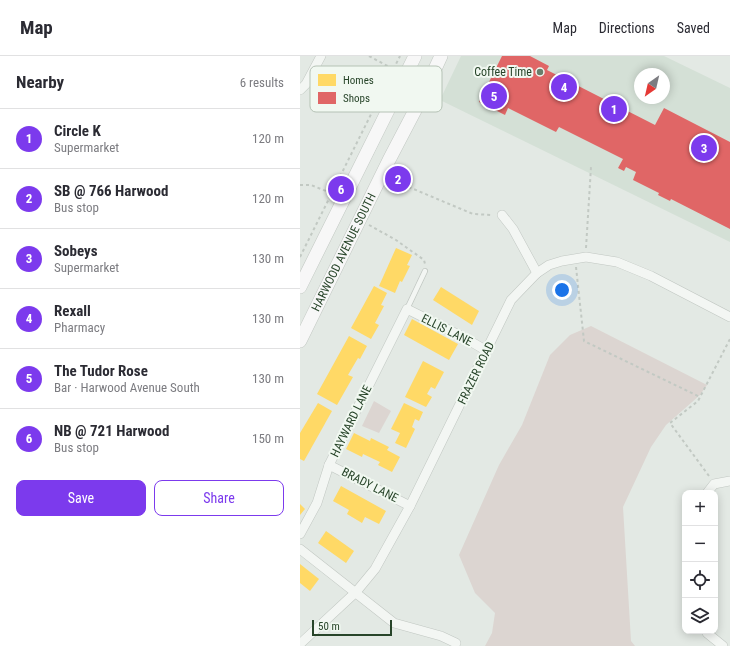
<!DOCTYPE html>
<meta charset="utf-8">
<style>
body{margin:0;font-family:"Roboto Condensed",sans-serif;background:#f2f2f3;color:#2b2b33}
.controls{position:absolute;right:12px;bottom:12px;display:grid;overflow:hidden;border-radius:8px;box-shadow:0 2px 10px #0003}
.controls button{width:36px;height:36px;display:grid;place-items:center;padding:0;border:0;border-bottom:1px solid #e1e1e2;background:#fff;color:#2b2b33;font:20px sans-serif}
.compass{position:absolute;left:334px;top:12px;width:36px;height:36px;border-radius:50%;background:#fff;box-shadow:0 2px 10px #0003;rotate:214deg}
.scale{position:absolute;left:12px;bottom:10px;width:80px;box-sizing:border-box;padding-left:4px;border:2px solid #28452a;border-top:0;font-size:11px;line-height:14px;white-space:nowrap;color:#28452a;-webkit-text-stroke:3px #f1f8f1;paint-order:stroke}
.you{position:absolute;left:262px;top:234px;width:14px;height:14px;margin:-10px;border:3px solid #fff;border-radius:50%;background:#1a73e8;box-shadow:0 0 0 6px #1a73e833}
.badge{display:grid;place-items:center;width:26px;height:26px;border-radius:50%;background:#7c3aed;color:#fff;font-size:13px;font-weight:700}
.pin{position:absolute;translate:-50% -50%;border:2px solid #fff;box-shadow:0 1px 4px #0006}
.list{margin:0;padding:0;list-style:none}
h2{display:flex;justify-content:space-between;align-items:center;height:52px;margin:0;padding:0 16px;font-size:17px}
h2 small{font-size:13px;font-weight:400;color:#7c7c81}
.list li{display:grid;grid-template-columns:26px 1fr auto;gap:12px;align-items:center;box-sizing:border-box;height:60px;padding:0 16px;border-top:1px solid #e1e1e2}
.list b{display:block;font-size:15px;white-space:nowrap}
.list p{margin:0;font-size:13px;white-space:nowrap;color:#7c7c81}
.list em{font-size:13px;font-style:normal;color:#7c7c81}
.actions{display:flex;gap:8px;padding:12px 16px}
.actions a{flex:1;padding:9px 0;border:1px solid #7c3aed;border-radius:8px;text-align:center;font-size:14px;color:#7c3aed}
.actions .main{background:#7c3aed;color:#fff}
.icon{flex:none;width:22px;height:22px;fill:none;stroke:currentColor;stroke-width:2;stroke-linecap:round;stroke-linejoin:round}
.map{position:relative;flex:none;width:430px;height:590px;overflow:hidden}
header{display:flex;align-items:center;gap:24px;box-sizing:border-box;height:56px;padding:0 20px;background:#fff;border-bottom:1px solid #e1e1e2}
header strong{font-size:19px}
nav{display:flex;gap:22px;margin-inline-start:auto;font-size:14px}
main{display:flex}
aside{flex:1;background:#fff}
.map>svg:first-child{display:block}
.built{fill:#d4e0d6;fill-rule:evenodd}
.green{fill:#dcd5d1}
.homes{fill:#ffd966}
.shops{fill:#e06666}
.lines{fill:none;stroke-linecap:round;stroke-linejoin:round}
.service-casing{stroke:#c1c7c2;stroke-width:6}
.minor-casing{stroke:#c1c7c2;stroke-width:10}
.secondary-casing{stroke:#c1c7c2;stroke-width:14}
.path{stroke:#c2c9c3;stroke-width:2;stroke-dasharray:3 3;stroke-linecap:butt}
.service{stroke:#f3f6f3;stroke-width:4.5}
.minor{stroke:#f3f6f3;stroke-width:9}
.secondary{stroke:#f7f7f7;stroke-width:13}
.poi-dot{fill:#697e6b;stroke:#f1f8f1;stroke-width:1.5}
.labels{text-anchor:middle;stroke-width:4;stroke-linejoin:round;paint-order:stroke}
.poi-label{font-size:12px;fill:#28452a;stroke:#f1f8f1;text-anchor:end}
.street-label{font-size:12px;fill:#28452a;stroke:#f1f8f1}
.key{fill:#f1f8f1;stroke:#b5c2b5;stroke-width:1}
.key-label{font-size:11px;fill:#28452a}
</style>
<header>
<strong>Map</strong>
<nav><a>Map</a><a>Directions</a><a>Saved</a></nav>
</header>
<main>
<aside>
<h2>Nearby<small>6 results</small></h2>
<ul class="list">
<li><span class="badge">1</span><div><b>Circle K</b><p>Supermarket</p></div><em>120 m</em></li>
<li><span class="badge">2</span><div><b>SB @ 766 Harwood</b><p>Bus stop</p></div><em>120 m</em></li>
<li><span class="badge">3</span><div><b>Sobeys</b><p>Supermarket</p></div><em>130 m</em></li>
<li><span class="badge">4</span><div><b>Rexall</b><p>Pharmacy</p></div><em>130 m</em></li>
<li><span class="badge">5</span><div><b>The Tudor Rose</b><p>Bar · Harwood Avenue South</p></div><em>130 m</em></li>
<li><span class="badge">6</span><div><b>NB @ 721 Harwood</b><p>Bus stop</p></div><em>150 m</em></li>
</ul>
<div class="actions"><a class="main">Save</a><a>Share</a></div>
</aside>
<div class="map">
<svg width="430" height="590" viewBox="0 0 430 590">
<rect width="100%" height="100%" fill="#e3e9e4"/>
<path class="built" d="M161 0H364L430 32V186L140 44ZM340 18H364V42H340Z"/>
<g class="green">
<path d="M291 270 407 329 400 339 366 369 351 391 323 451 331 585 335 590H185L192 577 195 557 175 537 159 499 199 409 222 369 250 299 270 279Z"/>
<path d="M74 345 91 355 79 377 62 370Z"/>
</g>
<g class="homes">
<path d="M96 192 112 199 107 209 110 210 102 226 100 225 95 237 79 230Z"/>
<path d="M74 230 87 237 81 249 84 250 75 267 79 269 71 283 51 272Z"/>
<path d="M141 231 179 255 172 269 133 244Z"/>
<path d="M112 263 158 288 149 304 104 279Z"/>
<path d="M49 280 67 290 60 303 58 302 48 319 53 321 37 349 17 338Z"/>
<path d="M123 305 144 316 135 333 131 331 127 338 132 341 126 351 105 341Z"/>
<path d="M18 347 32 355 4 405 0 403V377Z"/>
<path d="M104 347 123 356 119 365 115 363 112 371 115 373 106 392 95 387 100 377 91 373Z"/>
<path d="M54 377 70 385 71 382 89 391 87 394 100 401 92 416 78 409 80 406 63 398 62 401 46 393Z"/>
<path d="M41 430 86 455 79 468 65 461 62 467 47 458 49 454 33 445Z"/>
<path d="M0 448 5 453 0 459Z"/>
<path d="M26 475 54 495 46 507 18 487Z"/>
<path d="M0 508 19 523 10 535 0 527Z"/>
</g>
<path class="shops" d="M202 0H230L249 10 247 14 355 69 364 52 430 86V173L371 143 370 145 358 139 359 137 333 124 336 116 326 111 324 115 318 112 323 103 259 71 256 76 208 52 205 59 179 46Z"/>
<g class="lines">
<g class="service-casing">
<path id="service" d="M107 253 125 215"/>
</g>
<g class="minor-casing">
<g id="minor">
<path d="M0 34 6 28 21 0"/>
<path d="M202 159 213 173 237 217"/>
<path d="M29 409 110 450"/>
<path d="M407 437 414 428 430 425"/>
<path d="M0 478 17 447 29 409 107 253 163 281 187 295"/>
<path d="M0 493 94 567 141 580 156 587"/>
<path d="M407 575V577L423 590"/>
<path d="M0 588 56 536 75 513 110 450 211 244 237 217 249 209 262 205 286 201 317 206 351 220 430 261"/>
</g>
</g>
<g class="secondary-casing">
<g id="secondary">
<path d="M0 231 115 0"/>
<path id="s1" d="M0 285 89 104 123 39 141 0"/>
</g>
</g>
<g class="path">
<path d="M69 0 93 13"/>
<path d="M92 124 173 158 192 159"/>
<path d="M0 129H11L31 137"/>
<path d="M69 169 96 184 124 204 125 208"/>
<path d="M286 192 291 111"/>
<path d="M0 201 100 0"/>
<path d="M276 211 284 285 400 341"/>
<path d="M409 420 370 367 398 345 430 283"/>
</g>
<use href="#service" class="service"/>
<use href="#minor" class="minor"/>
<use href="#secondary" class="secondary"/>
</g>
<circle class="poi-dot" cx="240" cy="16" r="4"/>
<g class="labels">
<g class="poi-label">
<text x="232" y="20">Coffee Time</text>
</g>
<g class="street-label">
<text dy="4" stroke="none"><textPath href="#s1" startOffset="99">HARWOOD AVENUE SOUTH</textPath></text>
<text transform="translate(147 274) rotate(27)" y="4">ELLIS LANE</text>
<text transform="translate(176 317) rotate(-64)" y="4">FRAZER ROAD</text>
<text transform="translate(51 365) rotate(-64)" y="4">HAYWARD LANE</text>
<text transform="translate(70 429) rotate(27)" y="4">BRADY LANE</text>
</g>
</g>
<rect x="10" y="10" width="132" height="46" rx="6" class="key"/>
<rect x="18" y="18" width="18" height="12" fill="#ffd966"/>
<rect x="18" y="36" width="18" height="12" fill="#e06666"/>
<g class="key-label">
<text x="43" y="28">Homes</text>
<text x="43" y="46">Shops</text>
</g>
</svg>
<div class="controls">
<button>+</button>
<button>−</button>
<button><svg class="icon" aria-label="locate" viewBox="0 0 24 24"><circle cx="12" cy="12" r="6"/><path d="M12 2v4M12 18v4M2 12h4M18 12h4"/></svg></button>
<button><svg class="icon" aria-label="layers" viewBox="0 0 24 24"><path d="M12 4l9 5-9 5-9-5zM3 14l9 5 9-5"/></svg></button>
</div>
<svg class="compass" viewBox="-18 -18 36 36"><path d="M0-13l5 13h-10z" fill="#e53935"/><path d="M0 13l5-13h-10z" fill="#7c7c81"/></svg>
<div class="scale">50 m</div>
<div class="you"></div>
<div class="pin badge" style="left:314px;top:53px">1</div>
<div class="pin badge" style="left:98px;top:123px">2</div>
<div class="pin badge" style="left:404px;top:92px">3</div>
<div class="pin badge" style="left:264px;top:31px">4</div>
<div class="pin badge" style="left:194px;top:40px">5</div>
<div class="pin badge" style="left:41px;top:133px">6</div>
</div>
</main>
